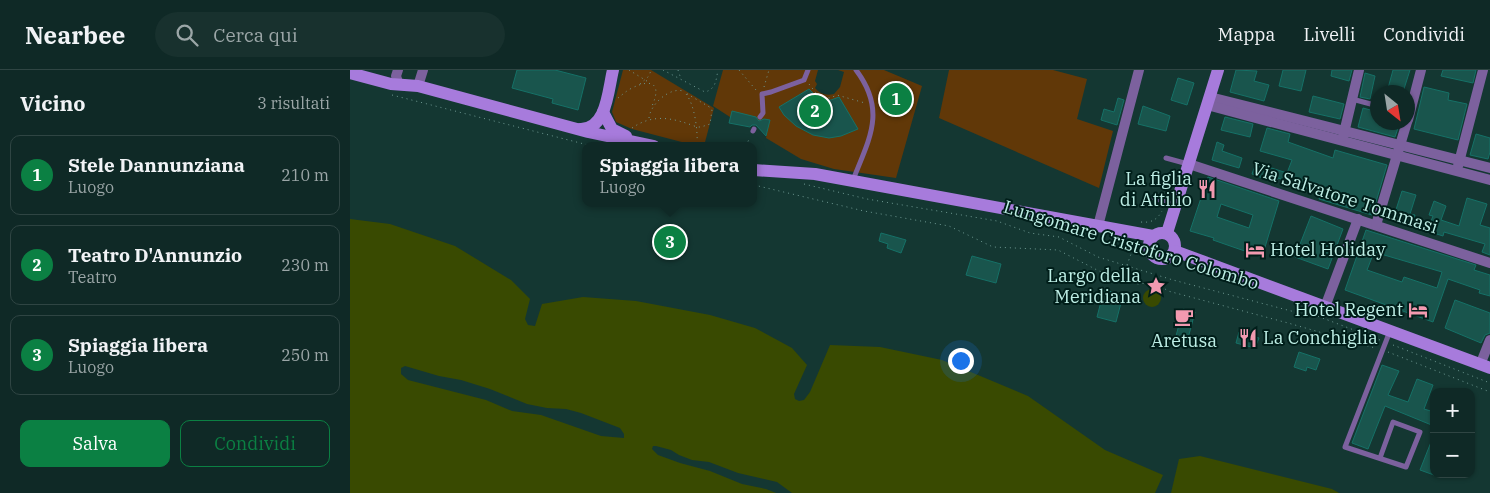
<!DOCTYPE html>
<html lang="it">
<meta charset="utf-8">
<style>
body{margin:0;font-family:"IBM Plex Serif",serif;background:#18312e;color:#f1f3f6}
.controls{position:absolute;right:15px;bottom:15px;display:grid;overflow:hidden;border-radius:10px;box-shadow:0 1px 4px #0004}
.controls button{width:45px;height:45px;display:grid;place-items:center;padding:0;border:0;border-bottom:1px solid #2f4543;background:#0f2926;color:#f1f3f6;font:25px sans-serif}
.compass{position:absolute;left:1020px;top:15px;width:45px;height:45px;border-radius:50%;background:#0f2926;box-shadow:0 1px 4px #0004;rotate:150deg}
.you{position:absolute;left:610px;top:290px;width:18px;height:18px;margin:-12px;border:4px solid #fff;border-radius:50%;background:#1a73e8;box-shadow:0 0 0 8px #1a73e833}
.badge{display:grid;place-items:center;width:32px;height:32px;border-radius:50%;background:#0b8043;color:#fff;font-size:16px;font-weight:700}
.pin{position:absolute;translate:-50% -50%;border:2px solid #fff;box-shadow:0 1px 5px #0006}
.popup{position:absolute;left:232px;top:72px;width:175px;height:65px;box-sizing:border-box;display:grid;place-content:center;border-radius:10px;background:#0f2926;filter:drop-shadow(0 1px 4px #0005);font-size:16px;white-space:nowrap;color:#9ba6a7}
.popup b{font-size:19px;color:#f1f3f6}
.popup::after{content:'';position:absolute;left:50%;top:100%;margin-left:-10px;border:10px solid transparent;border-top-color:#0f2926}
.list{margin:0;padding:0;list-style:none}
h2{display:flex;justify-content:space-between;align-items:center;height:65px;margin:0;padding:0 20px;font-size:21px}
h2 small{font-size:16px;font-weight:400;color:#9ba6a7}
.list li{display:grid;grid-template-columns:32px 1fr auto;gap:15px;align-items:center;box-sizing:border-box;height:80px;margin:0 10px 10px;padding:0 10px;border:1px solid #2f4543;border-radius:10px}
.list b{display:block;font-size:19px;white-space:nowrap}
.list p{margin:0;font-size:16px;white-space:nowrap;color:#9ba6a7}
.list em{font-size:16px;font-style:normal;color:#9ba6a7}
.actions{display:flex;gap:10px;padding:15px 20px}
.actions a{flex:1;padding:11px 0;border:1px solid #0b8043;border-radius:10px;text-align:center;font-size:18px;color:#0b8043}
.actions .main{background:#0b8043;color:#fff}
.icon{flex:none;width:28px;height:28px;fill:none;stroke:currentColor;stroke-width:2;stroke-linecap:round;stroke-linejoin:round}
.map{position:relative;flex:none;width:1140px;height:423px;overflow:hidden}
header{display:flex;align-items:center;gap:30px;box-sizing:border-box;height:70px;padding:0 25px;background:#0f2926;border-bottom:1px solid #2f4543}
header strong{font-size:24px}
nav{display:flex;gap:28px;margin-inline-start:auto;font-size:18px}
.search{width:350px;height:45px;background:#18312e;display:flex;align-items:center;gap:12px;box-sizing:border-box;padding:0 18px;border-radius:28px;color:#9ba6a7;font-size:19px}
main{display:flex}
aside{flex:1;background:#0f2926}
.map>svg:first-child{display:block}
.green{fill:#613808}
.water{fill:#394a01}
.pier{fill:#143732}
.building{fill:#19554d;stroke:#157167;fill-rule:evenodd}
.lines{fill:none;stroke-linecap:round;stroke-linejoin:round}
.path{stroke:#6e9992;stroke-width:1;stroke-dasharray:1 4;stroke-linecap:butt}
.lane{stroke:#7c619e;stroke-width:5}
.street{stroke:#7c619e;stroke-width:10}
.secondary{stroke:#a77bdc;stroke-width:12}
.labels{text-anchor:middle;stroke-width:4;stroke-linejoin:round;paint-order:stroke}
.poi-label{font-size:18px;fill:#bdeee5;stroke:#001e1a;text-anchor:end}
.street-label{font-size:18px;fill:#bdeee5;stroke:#001e1a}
</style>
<header>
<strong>Nearbee</strong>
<div class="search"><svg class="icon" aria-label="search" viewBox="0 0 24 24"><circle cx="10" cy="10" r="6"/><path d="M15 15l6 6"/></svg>Cerca qui</div>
<nav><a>Mappa</a><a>Livelli</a><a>Condividi</a></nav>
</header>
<main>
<aside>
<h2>Vicino<small>3 risultati</small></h2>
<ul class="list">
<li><span class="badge">1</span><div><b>Stele Dannunziana</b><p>Luogo</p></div><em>210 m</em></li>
<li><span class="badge">2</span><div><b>Teatro D'Annunzio</b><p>Teatro</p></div><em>230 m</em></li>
<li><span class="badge">3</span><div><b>Spiaggia libera</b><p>Luogo</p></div><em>250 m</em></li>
</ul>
<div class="actions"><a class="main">Salva</a><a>Condividi</a></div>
</aside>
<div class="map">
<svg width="1140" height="423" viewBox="0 0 1140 423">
<rect width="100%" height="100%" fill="#143732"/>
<g class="green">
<path d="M273 0H301L364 38 354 76H347L282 59 266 52 262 42Z"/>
<path d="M373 0H468L465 11 467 14 465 18C470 24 476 26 484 24L490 17 494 2 488 0H534L572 16 546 108 484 99 451 89 416 68 418 56 380 47 363 36Z"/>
<path d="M599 0H703L737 9 727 49 763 61 749 118 589 48Z"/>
</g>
<g class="water">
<path d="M0 149 40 154 105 176 161 210 180 229 175 249 178 255 185 256 192 234 233 227 286 231 360 245 405 258 442 278 457 295 444 324 445 329 449 331 454 330 460 322 480 275 530 277 592 290 678 326 755 380 813 405 805 423H0Z"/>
<circle cx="802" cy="228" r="9"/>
<path d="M850 386 982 419 989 423H821L829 389Z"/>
</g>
<g class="pier">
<path d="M55 296 89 306 111 310 140 319 177 334 197 338 216 339 231 343 270 358 274 364V368L251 366 191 345 162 341 136 330 58 310 51 304V298Z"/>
<path d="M303 376H306L321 380 329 385 342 390 359 392 388 403 427 412 442 423H426L416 419 392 414 360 401 330 393 308 385 302 379Z"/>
</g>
<g class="building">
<path d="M167 0H205L236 8 228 40 202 33 203 29 162 18Z"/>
<path d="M886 0 907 1 904 11 919 15 914 31 880 22Z"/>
<path d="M933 0H956L951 21 929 16Z"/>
<path d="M982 0H1002L999 11 981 6Z"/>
<path d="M1043 0H1060L1053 22H1037Z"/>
<path d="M1093 0H1126L1123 13 1091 6Z"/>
<path d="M1015 3 1025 6 1020 29 1010 27Z"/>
<path d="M828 8 844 13 837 35 821 30Z"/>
<path d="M1074 17 1099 23 1098 30 1117 34 1108 70 1064 59Z"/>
<path d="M459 19 465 25 473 29 481 30 489 27 508 59 491 66 479 68 463 65 446 56 434 45 429 37Z"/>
<path d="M963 26 994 34 990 49 959 42Z"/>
<path d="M768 28 774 30 767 55 751 50 754 39 764 42Z"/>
<path d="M793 36 820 46 816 61 788 54Z"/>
<path d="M1013 38 1028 42V52H1050L1045 67 1008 57Z"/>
<path d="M382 41 406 47 409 51 414 49 420 50 416 66 406 55H402L400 57 379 53Z"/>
<path d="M875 47 903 54 900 67 871 60Z"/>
<path d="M917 58 940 64 938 72 983 88 985 80 1037 95 1022 145 969 129 971 123 928 108 926 113 902 104 906 93 937 103 942 90 910 81Z"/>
<path d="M1126 64 1140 68V82L1138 89 1120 85Z"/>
<path d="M867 72 874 75 872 81 892 88 889 98 862 90Z"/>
<path d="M858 107 929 131 912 187 863 170 864 168 840 161ZM871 134 903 145 899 158 867 147Z"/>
<path d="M1052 121 1066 125 1060 144 1065 145 1062 155 1043 149Z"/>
<path d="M1117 128 1137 134 1130 155 1140 158V185L1132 182 1135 174 1094 162 1093 166 1077 161 1083 146 1079 145 1084 131 1096 136 1091 150 1109 156Z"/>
<path d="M961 146 993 159 978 199 945 187Z"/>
<path d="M1016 160 1126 195 1124 200 1140 205V226L1129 223 1130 220 1098 209 1083 252 995 220ZM1024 182 1092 202 1087 218 1054 207 1052 212 1017 200Z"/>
<path d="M531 163 556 170 551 183 537 178 538 174 529 171Z"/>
<path d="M622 186 651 194 646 213 616 205Z"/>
<path d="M754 220 773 225 766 252 747 247Z"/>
<path d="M1105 230 1140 243V263L1135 265 1131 273 1095 258Z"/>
<path d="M833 239 845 242 837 272 825 270Z"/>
<path d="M889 262 909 268 905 278 886 273Z"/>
<path d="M949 282 970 289 966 300 957 297 956 301 944 297Z"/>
<path d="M1032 295 1049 301 1038 325 1058 332 1067 309 1083 315 1074 339 1084 342V356L1035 336 1018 379 1002 373Z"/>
<path d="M1083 367H1084V405L1070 400Z"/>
</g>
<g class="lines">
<g class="path">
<path d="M279 0 300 13"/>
<path d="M313 0 355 22C366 19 366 10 368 0"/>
<path d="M328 0 331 9"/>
<path d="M389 0 406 20"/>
<path d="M290 14 299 6 301 0"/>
<path d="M459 14 466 23 471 26 480 28 487 25 515 33"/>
<path d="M414 17 419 0"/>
<path d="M336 24C345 35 348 62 347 76"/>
<path d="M42 25 242 76"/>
<path d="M268 28C272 25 276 21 282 18 302 8 312 14 302 36"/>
<path d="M299 48C300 35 319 17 333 21"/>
<path d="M282 58C304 43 323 48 347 57H351L360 54 362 40 361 38 334 22"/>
<path d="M396 76 400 67"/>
<path d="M454 114 517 129 647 151 680 163 709 167 748 187 823 210 945 242 949 239 1030 270"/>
<path d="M404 115 514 141 599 156 643 177 708 180 749 201 787 214 805 212 818 221 938 253 1025 278"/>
<path d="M791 152C801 153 807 150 812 141"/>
<path d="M777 195 785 173"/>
<path d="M1043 275 1140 313"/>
<path d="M1038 282 1140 322"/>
</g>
<g class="lane">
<path d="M1002 29 1028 36"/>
<path d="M410 47 413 43 412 24 421 22 454 10 458 0"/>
<path d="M403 61 404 59"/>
<path d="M816 88 838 94"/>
<path d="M503 110C519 69 537 41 506 0"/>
<path d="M804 128 825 135"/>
<path d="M1030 388 1043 352 1070 362 1056 397 995 377 1040 261"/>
</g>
<g class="street">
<path d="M48 0 46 6 49 15"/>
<path d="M68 16 73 0"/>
<path d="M860 27 1140 98"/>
<path d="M857 35 1140 110"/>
<path d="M1058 50 1071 0"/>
<path d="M993 67 1009 0"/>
<path d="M839 94 1140 193"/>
<path d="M1108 96 1133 0"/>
<path d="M1026 155 1057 52"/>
<path d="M748 156 789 0"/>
<path d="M975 237 1008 149"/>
<path d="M1130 295 1140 270"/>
</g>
<g class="secondary">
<path d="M0 3 41 14 68 16 238 62 304 76"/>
<path d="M253 42 262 59 276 66"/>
<path d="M230 59C257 60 258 20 263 0"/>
<path d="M404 100 465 104 803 166"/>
<circle cx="812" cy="176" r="13"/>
<path d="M817 163 868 0"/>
<path d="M825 181 1140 298"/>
</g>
</g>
<defs>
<g id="restaurant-bare" transform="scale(1.5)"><path d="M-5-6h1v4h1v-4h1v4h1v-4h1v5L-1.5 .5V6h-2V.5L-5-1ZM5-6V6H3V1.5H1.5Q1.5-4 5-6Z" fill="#f29ab0" stroke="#001e1a" stroke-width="2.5" paint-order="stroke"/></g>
<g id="hotel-bare" transform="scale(1.5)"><path d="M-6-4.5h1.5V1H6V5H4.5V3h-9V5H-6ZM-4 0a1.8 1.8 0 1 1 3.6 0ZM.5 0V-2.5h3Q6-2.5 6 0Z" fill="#f29ab0" stroke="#001e1a" stroke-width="2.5" paint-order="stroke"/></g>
<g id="sight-bare" transform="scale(1.5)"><path d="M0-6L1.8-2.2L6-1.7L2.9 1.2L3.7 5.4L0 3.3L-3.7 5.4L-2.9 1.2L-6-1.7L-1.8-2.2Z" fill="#f29ab0" stroke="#001e1a" stroke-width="2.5" paint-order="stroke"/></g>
<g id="cafe-bare" transform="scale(1.5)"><path d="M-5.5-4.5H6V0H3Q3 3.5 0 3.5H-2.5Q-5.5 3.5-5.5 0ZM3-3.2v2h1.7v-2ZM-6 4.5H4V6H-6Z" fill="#f29ab0" stroke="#001e1a" stroke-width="2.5" paint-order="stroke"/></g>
</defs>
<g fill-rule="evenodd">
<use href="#restaurant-bare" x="857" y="119"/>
<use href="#hotel-bare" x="905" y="180"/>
<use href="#sight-bare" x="806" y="216"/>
<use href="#hotel-bare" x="1068" y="240"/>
<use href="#cafe-bare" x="834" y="247"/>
<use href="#restaurant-bare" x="898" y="268"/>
</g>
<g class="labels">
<g class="poi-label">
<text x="842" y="115">La figlia<tspan x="842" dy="21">di Attilio</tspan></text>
<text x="920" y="186" text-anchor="start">Hotel Holiday</text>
<text x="791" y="212">Largo della<tspan x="791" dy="21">Meridiana</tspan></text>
<text x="1053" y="246">Hotel Regent</text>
<text x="913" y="274" text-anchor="start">La Conchiglia</text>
<text x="834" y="277" text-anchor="middle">Aretusa</text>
</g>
<g class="street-label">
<text transform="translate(995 128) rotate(18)" y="6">Via Salvatore Tommasi</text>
<text transform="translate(781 175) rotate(17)" y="6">Lungomare Cristoforo Colombo</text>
</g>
</g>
</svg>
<div class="controls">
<button>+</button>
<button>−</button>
</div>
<svg class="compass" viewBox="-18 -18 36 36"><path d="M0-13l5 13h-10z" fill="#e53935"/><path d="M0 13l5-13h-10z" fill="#9ba6a7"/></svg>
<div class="you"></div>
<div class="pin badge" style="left:546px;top:29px">1</div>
<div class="pin badge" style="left:465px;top:41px">2</div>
<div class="pin badge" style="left:320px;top:172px">3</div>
<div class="popup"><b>Spiaggia libera</b>Luogo</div>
</div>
</main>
